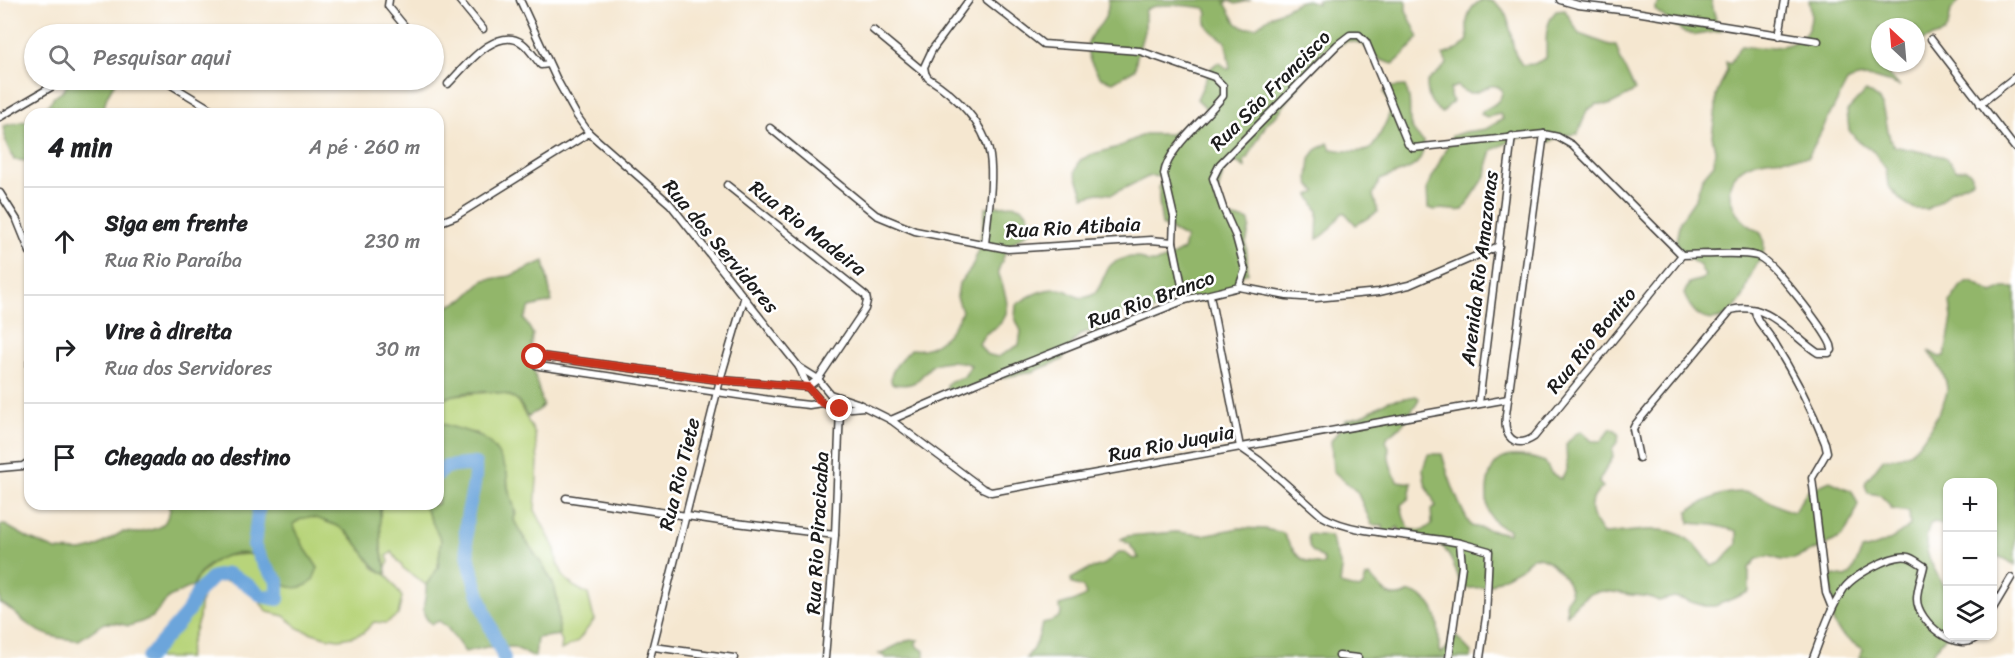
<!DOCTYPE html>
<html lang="pt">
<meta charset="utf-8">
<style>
body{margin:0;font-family:Sriracha,sans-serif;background:#f6f6f6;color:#202124}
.controls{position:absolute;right:18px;bottom:18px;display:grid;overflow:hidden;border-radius:12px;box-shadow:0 2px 4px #0004}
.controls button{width:54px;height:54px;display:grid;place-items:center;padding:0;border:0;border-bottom:2px solid #e0e0e0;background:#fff;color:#202124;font:30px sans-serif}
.compass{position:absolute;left:1871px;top:18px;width:54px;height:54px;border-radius:50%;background:#fff;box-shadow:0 2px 4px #0004;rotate:334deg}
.stop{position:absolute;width:18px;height:18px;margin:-14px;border:4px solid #c8321e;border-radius:50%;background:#fff}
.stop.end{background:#c8321e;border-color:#fff;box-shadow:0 2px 6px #0008}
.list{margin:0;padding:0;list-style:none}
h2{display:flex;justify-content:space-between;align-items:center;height:78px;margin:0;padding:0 24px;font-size:26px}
h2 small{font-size:20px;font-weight:400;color:#757577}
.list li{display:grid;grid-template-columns:39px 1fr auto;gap:18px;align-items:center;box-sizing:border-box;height:108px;padding:0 24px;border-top:2px solid #e0e0e0}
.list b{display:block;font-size:22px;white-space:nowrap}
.list p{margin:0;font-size:20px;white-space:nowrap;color:#757577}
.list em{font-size:20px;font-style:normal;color:#757577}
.icon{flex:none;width:33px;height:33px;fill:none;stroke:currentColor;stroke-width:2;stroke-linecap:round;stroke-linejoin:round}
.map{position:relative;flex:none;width:2015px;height:658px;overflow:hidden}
.search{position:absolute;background:#fff;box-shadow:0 2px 4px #0004;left:24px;top:24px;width:420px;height:66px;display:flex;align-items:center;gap:15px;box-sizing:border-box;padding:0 21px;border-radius:33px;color:#757577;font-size:22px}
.panel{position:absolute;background:#fff;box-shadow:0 2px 4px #0004;left:24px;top:108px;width:420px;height:402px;border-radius:18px}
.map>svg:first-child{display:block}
.green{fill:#b8d47a;stroke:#6a784b;stroke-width:1.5}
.forest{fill:#92b66a;stroke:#576943;stroke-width:1.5}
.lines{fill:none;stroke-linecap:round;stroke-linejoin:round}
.river{stroke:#6ca5db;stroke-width:14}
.minor-casing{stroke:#3d3a37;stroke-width:9}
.minor{stroke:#fff;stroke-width:6}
.route{stroke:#c8321e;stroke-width:8}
.labels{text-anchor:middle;stroke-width:5;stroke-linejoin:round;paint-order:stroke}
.street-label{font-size:20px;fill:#1c1c1c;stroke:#fff}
</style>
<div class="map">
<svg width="2015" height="658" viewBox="0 0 2015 658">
<rect width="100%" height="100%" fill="#fff"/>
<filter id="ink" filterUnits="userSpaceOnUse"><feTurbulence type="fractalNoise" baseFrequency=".0167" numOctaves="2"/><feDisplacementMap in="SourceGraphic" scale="12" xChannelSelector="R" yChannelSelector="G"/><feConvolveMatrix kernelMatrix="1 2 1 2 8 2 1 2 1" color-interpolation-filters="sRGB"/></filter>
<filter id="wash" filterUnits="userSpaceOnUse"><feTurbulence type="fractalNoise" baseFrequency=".008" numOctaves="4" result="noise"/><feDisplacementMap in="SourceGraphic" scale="24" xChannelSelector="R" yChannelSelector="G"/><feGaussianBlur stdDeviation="1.35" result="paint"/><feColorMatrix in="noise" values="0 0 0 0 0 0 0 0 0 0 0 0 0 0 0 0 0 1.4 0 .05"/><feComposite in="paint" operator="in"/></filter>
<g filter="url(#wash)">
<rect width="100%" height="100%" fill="#f5e7d0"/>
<g class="green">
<path d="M493 392 506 394 517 400 535 434 538 462 535 510 555 549 557 562 564 577 573 586 588 594 593 615 595 619 577 642 561 650 562 641 559 635C558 622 559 606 556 593 549 567 525 545 514 520L516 513 508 487 507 473 477 433 464 432 440 423 438 420 439 401 452 395Z"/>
<path d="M382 504H423L425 506 441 540 438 568 426 585 403 568 392 552 387 556 389 562 386 567 381 549 380 509Z"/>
<path d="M304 517H316L341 527 360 547 374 568 387 575 402 597 398 615 386 623 374 622 363 633 351 637 339 639 325 637 300 629 284 616 268 612 251 592 240 585 228 581 212 582 203 592 200 606 199 618 191 642 188 658H144L168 641 184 619 195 580 213 562 224 556 249 554 261 559 277 579 318 568 304 547 293 524Z"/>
</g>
<g class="forest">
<path d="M1108 0H1251L1236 4 1229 1 1225 3 1237 24 1247 28 1256 27 1270 17 1298 2 1307 0 1318 4V0H1406V10L1419 38C1409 47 1404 57 1393 64L1381 60 1361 43 1348 41 1323 51 1314 61 1299 86 1277 115 1267 123 1247 159 1244 160 1245 168 1238 163 1229 161 1226 162 1215 202C1221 210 1225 215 1234 218 1240 220 1244 218 1249 221L1250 227 1246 243 1248 273 1244 274 1228 292 1220 296 1210 298 1203 301 1181 298 1169 302 1145 315 1131 327 1137 319 1138 305 1133 304 1105 330 1086 332 1081 334 1074 341 1062 360 1032 372 1005 377 952 392 947 390V384L951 381 964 377 971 365C961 361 943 359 933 365 926 369 922 378 915 382 908 386 899 385 892 384 887 371 903 358 911 349 936 353 953 331 962 311L957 297 959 283 971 269 978 252 986 207C1011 206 1030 197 1031 231L1008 246 998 271C1003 290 1017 313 995 328 985 334 985 333 979 344L986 354 998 357 1019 345 1021 331 1015 318 1016 305C1030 295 1046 286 1064 290 1073 293 1078 301 1090 296 1104 290 1101 272 1113 263 1120 259 1132 255 1140 258 1143 259 1145 261 1148 262 1160 264 1173 255 1183 250L1186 238 1162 225C1160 209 1156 191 1162 177L1150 176 1112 194 1098 193 1084 197 1075 172 1080 160 1093 154 1118 147 1145 134H1172L1173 132 1207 115 1206 108 1197 99 1211 68 1217 63H1220L1227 69H1230L1226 42C1216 34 1201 27 1207 14L1205 8C1191 6 1154 1 1145 11V28L1137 56 1135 69 1113 82 1101 78C1065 30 1111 36 1108 0Z"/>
<path d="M1482 0C1512 0 1509 33 1515 53 1516 57 1520 61 1522 65L1534 64 1546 58C1547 40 1543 26 1556 11L1565 10 1579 34 1610 45H1616L1620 58 1635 90 1631 94 1609 105 1597 104 1587 110 1578 134 1564 135 1549 142 1542 135 1518 138 1492 150 1488 163 1486 176 1463 210C1454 212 1444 207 1435 210L1428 208 1427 188 1452 136 1464 132 1486 129 1503 119 1500 114 1487 117 1481 114 1482 111C1491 107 1503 101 1502 90 1487 75 1478 106 1457 86L1450 89V97L1453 101 1442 113C1430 104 1427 97 1427 82L1447 64 1443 55 1459 49 1468 40C1466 24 1465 8 1482 0Z"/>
<path d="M1662 0H1711L1716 20 1722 31 1696 35 1683 32 1655 10V7Z"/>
<path d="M1809 0H1960L1951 10 1948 27 1944 33 1916 43V27H1880V63H1883C1884 74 1892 79 1900 86 1883 80 1865 72 1847 82L1808 157C1785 159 1745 155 1732 180 1725 192 1734 212 1744 221 1749 227 1758 229 1762 235 1765 241 1764 248 1763 253 1761 261 1755 266 1752 273 1748 280 1747 288 1744 295 1726 326 1699 330 1684 294L1689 283 1703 279 1705 276 1700 266 1681 253 1676 241 1680 221 1696 198 1702 178 1714 164 1715 150 1712 136 1716 108V96L1727 70 1726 62 1730 64 1740 46C1776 50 1821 49 1809 0Z"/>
<path d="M70 80H117C110 90 102 102 105 114H41L54 97 64 90Z"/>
<path d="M1405 86C1417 111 1399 122 1424 142 1423 172 1403 169 1380 180L1373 195 1378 212 1356 225 1345 213H1342C1335 223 1328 234 1317 239L1318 211 1309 195 1315 193 1316 191 1310 186 1308 179 1310 158 1316 150 1328 143 1331 149C1342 150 1360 154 1370 149 1375 146 1390 116 1390 110 1390 104 1386 98 1384 92L1392 87Z"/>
<path d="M1866 91C1894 104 1881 129 1894 146L1945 157 1956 170 1966 169 1972 175V181L1950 191 1939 202 1927 209H1915L1902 201 1888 186 1886 169 1874 152 1856 139 1849 130 1847 111Z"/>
<path d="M30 120V161L14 160 6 143 3 126Z"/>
<path d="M544 261 552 302 530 307 524 319 533 334C527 356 537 382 543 405L539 410 527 417C524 411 521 404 517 400 502 387 451 390 438 403V320L446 316 438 311 464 299 484 280 510 276Z"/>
<path d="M1972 281 1992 293 2004 288H2015V565L2005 559 1993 555 1992 482H1948L1947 527 1935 522 1930 524C1918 554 1937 568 1946 593 1950 606 1947 622 1948 636H1956H1946L1929 658H1860L1862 649C1850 641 1835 633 1832 617 1830 611 1834 604 1833 598 1832 588 1827 583 1834 575L1846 577 1851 574 1862 550C1879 546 1897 538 1910 525L1909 512 1891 509V506L1880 495 1868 493 1865 485 1866 481 1884 458 1888 459C1897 457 1908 456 1914 449 1924 440 1948 401 1947 388 1946 374 1936 363 1929 351L1939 357 1945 356 1952 318 1950 302 1960 287 1966 282Z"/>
<path d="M1416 396 1419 398 1418 401 1403 424 1388 436 1386 441 1389 447C1387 458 1392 471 1397 481L1412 483 1409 498 1401 505 1404 518 1409 529 1422 531 1432 524 1431 509 1436 506 1425 483 1423 469 1428 454H1442C1449 479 1457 503 1471 526L1509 534V530C1488 523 1486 510 1487 489 1490 451 1515 451 1545 462L1551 473 1561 479 1567 469 1566 444 1574 435 1581 431 1592 441H1601L1611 428C1624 432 1618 442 1612 450L1613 457 1600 479 1599 483 1603 487C1584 504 1589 515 1603 534 1635 533 1667 520 1694 544 1702 551 1706 559 1712 566L1720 563 1737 544V531L1714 525 1689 523 1688 511C1709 498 1734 485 1759 496 1771 501 1781 509 1794 512L1807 491 1830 481 1852 491 1858 504 1854 516 1849 527 1841 537 1830 543 1794 559 1781 560 1769 556 1757 559 1749 568V592L1715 606H1705L1674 597 1659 601C1650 596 1642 596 1631 595 1599 589 1589 587 1567 615L1566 600 1571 595C1570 580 1549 554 1532 557L1521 568 1486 587 1461 589C1458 570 1450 556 1439 541L1402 535 1398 527 1386 537 1383 534V525H1372L1357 492 1333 471 1331 441 1346 420 1362 416 1388 401Z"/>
<path d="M438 420 440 423C468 433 488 431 502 461 504 465 507 470 507 474 508 479 507 484 508 488 511 500 517 509 514 520 525 545 549 567 556 593 559 606 558 622 559 635L537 638 535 657 513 647H487L465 652 446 626 439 621 432 624C416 612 428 599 426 585L438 568 441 540 423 504H438Z"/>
<path d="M166 504H382L380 509 381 549 387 575C365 565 362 541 341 528 336 525 329 523 324 521 311 515 304 516 293 524L304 547 318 568C316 572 314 579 312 581 302 591 286 589 278 580 271 573 268 563 259 558 235 545 202 562 193 586L169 597 153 617 141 622 129 626 116 623H104L79 640C59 639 43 636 26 623 17 616 10 607 0 603V525H5L30 539 56 550 82 551 94 548 122 532 138 533 158 528 165 522 170 511 169 506Z"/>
<path d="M1239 528 1265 529 1283 533C1295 553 1297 562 1322 565L1324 563 1323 559C1310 548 1309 554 1308 534L1330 536 1342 569 1340 584 1359 589 1363 586 1366 577 1370 576C1383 591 1391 603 1410 592 1440 601 1439 624 1439 651L1441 653C1449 649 1451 639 1451 631L1471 652V658H1026C1035 648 1040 637 1042 623 1047 622 1060 620 1061 613 1061 610 1059 608 1059 605L1080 599 1086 595 1083 587 1072 584 1071 579 1087 570 1105 564 1119 552H1124L1133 559 1139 558 1130 545 1121 539 1127 536 1176 532 1203 535Z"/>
<path d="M910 639 919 640 916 643 917 646 924 651V658H885L884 656 879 654Z"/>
</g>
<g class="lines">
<g class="river">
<path d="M438 474 446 467 475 464C477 488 467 504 466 528 464 563 489 626 504 658"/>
<path d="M148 658 187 613 198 592 213 577 228 574 244 582 262 596 278 599V581L264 565 254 546 259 504"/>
</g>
</g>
</g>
<g filter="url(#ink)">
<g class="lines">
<g class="minor-casing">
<g id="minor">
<path d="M389 0 388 6 411 34"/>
<path d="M459 0 483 29"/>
<path d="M520 0 557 80 577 116 589 133 670 204 799 367 808 387 822 403"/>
<path d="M987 0 1043 44 1140 51 1214 77 1223 86V96C1207 117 1167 149 1164 174L1174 217 1173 242"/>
<path d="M1560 0 1578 5 1629 11 1818 41"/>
<path d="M873 30 925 73 928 78C954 94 985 123 990 156 994 183 987 218 985 245"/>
<path d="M1779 36 1785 0"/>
<path d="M1931 39 2015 148"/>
<path d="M434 63 435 65"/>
<path d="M925 72 924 67 932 50 969 0"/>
<path d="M163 80 219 114"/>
<path d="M448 84C464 68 496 25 522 43 529 48 535 58 541 65L549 64"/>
<path d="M1980 104 2015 77"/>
<path d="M0 117 63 80"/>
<path d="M770 128 876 215 915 231 1008 249 1151 240 1173 242 1185 300"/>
<path d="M1544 134 1508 399C1507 412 1500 434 1515 441 1522 444 1528 441 1534 437L1682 255C1701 255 1741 251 1757 256 1772 260 1824 329 1831 345L1832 350 1829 353H1818C1791 336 1768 300 1731 310L1635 425 1633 429 1639 458"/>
<path d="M727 185 866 296 867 301 865 309 818 379 808 387"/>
<path d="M0 193 17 220 30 252"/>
<path d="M438 223 456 216 589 133"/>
<path d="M1239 287 1245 270 1236 237 1223 208 1213 178 1220 164 1337 45 1350 35H1359L1366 42 1408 144 1413 148 1544 134 1558 137 1572 145 1682 255"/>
<path d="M1210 295 1240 447 1260 461 1322 516C1355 536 1420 534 1460 543L1462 566 1449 658"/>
<path d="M1755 310C1755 321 1765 328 1771 338 1792 371 1811 407 1825 443L1827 452 1812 478 1824 578 1826 593 1832 608"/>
<path d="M30 361V389"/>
<path d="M799 367 818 379 830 394 857 403 891 420 982 488 991 492 1508 399"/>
<path d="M808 387 720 380 540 356H537L534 360 536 365 539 366 791 403 809 405 822 403 840 409 864 407"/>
<path d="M1479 403 1512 136"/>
<path d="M891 420 974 384 1185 300 1239 287 1287 296 1316 298 1379 292 1409 285 1499 246"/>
<path d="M0 468 23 466 30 461"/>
<path d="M566 498 720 521 835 535"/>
<path d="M1460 543 1489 551 1486 617 1480 658"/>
<path d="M1992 610 2011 578"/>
<path d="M654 647 734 658"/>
<path d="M1339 656 1358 658"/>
<path d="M650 658 720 380 744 299"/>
<path d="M825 658 835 535 840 409"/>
<path d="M1813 658C1822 635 1829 611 1843 590 1851 577 1892 553 1908 557 1913 558 1920 564 1924 566 1922 576 1917 588 1917 599 1917 622 1959 656 1978 636"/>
</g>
</g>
<use href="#minor" class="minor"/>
</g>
</g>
<g class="lines" filter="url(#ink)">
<path class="route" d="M535 357 540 356 720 380 808 387 822 403 840 409"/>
</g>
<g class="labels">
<g class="street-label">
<text transform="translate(1270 90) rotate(-45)" y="7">Rua São Francisco</text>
<text transform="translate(1073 227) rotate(-3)" y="7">Rua Rio Atibaia</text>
<text transform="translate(808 228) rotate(38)" y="7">Rua Rio Madeira</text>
<text transform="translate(721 246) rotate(50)" y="7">Rua dos Servidores</text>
<text transform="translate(1479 268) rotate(-83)" y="7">Avenida Rio Amazonas</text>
<text transform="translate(1151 299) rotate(-20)" y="7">Rua Rio Branco</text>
<text transform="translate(1591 340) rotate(-51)" y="7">Rua Rio Bonito</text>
<text transform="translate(1171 443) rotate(-11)" y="7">Rua Rio Juquia</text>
<text transform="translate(679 474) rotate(-76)" y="7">Rua Rio Tiete</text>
<text transform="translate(817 533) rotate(-87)" y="7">Rua Rio Piracicaba</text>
</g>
</g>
</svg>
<div class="controls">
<button>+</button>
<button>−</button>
<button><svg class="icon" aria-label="layers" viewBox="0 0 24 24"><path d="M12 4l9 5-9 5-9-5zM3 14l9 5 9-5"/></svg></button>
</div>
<svg class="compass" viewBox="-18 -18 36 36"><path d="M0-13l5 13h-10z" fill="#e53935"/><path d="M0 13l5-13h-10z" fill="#757577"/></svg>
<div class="stop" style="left:535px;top:357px"></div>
<div class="stop end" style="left:840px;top:409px"></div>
<div class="search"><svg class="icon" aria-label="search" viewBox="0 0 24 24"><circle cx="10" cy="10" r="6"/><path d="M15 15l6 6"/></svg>Pesquisar aqui</div>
<section class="panel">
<h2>4 min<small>A pé · 260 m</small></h2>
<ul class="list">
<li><svg class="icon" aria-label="ahead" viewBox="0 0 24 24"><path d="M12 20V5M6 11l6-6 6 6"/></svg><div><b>Siga em frente</b><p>Rua Rio Paraíba</p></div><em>230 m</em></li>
<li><svg class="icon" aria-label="right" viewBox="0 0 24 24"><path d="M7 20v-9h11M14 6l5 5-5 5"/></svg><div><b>Vire à direita</b><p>Rua dos Servidores</p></div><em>30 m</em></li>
<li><svg class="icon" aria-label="arrive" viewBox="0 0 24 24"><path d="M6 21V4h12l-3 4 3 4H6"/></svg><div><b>Chegada ao destino</b></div></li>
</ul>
</section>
</div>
